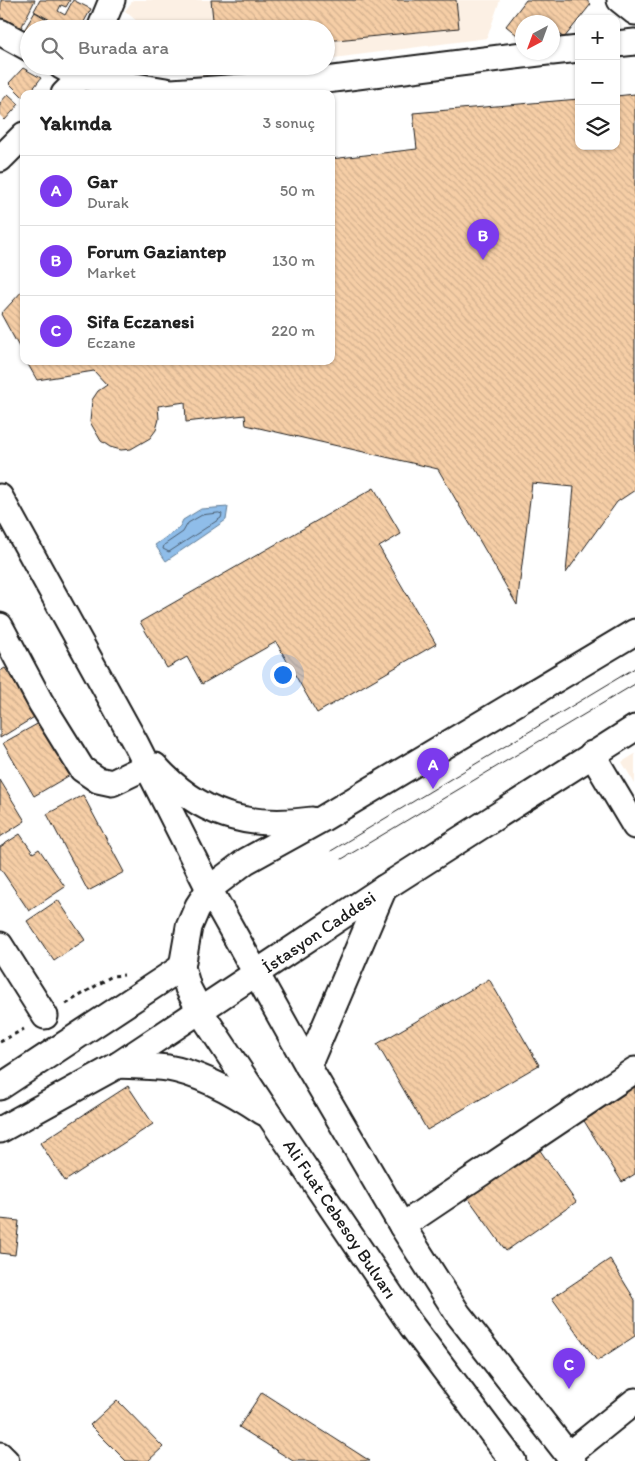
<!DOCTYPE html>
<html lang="tr">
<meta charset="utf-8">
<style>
body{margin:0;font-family:Itim,sans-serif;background:#f6f6f6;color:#222}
.controls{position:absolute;right:15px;top:15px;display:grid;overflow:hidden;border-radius:10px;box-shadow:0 1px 4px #0004}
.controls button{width:45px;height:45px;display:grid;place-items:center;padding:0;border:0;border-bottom:1px solid #e0e0e0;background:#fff;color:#222;font:25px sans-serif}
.compass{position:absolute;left:515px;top:15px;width:45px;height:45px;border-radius:50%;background:#fff;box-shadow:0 1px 4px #0004;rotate:221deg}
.you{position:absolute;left:282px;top:674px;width:18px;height:18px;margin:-12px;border:4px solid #fff;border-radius:50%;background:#1a73e8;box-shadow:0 0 0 8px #1a73e833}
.badge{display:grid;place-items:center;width:32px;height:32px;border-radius:50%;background:#7c3aed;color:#fff;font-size:16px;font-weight:700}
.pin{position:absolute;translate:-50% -41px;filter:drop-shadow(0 1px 2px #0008)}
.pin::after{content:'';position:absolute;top:26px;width:18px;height:15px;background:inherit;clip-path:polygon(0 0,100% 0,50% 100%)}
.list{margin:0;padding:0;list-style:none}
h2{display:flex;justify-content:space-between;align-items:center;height:65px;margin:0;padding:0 20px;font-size:21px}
h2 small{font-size:16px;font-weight:400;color:#767676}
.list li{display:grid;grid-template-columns:32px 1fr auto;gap:15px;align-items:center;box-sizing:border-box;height:70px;padding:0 20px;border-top:1px solid #e0e0e0}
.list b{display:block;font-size:19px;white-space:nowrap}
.list p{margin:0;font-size:16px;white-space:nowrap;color:#767676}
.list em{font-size:16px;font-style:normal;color:#767676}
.icon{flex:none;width:28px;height:28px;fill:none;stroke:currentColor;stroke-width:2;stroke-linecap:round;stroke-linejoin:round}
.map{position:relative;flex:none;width:635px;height:1461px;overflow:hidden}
.search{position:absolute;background:#fff;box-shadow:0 1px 4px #0004;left:20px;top:20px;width:315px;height:55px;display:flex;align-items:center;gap:12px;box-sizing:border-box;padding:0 18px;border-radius:28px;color:#767676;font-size:19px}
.panel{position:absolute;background:#fff;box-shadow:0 1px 4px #0004;left:20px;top:90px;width:315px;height:275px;border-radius:10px}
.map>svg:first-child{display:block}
.built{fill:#fcf0e4}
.water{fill:#8fbde9;stroke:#617d97}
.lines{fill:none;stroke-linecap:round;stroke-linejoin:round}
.shore{stroke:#4a5c6e;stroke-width:1}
.building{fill:url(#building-back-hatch);stroke:#1c1c1c}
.minor-casing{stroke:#1c1c1c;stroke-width:29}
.path{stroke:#1c1c1c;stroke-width:3;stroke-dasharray:4 4;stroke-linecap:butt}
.minor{stroke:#fff;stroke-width:25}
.tram{stroke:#1c1c1c;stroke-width:1}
.labels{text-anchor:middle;stroke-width:4.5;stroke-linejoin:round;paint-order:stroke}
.street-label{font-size:18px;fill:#1c1c1c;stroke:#fff}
</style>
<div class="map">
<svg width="635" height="1461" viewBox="0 0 635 1461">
<defs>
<pattern id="building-back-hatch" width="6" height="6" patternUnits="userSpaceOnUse" patternTransform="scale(1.25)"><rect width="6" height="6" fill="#f6cea6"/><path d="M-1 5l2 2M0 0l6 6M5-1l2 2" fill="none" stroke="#d2b08e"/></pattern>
</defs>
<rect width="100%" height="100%" fill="#fff"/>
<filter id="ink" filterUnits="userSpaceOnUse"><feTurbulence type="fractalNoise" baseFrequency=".02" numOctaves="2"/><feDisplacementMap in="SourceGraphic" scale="10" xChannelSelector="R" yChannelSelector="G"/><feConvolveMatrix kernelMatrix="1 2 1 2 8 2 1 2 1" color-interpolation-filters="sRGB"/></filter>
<g filter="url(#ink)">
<g class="built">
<path d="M133 0H500L487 38 326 59V29H146L125 11Z"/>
<path d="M190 66H275L202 76Z"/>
<path d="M635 754V784L622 762Z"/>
</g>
<path class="water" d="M228 507 226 520 166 561 155 545 179 528 183 520 201 509Z"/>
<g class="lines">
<path class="shore" d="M219 513 222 514 221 518 169 552 163 549 164 545 183 532 188 523 202 515Z"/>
</g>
<g class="building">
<path d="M1 0H35L20 30 0 20Z"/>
<path d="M40 0H70L66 7 61 5 58 11 65 15 73 0 91 9 80 29H66L34 11Z"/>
<path d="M211 0H456L459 28 326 41V29H214Z"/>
<path d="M526 0H586L591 4 564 38 556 32 552 37V22H522V39L506 26Z"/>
<path d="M35 12 62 29H29V35L23 32Z"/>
<path d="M23 68 41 78 29 94H24V98L9 83Z"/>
<path d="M8 94 19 104 5 120 0 115V103Z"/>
<path d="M635 94V490L617 502 566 573 574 487 532 483 517 605 438 469 246 425 245 415 186 422 185 402 158 406 159 419 156 430 150 438 131 449 121 450 110 447 101 441 90 422 92 400 98 391 107 385 94 371 37 380 26 361H331V159L417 149 413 113 579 99V146H616V96Z"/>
<path d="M24 289V356L1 314Z"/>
<path d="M374 488 401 534 379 547 436 644 317 713 276 642 202 684 187 657 167 668 140 622Z"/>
<path d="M5 668 36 716 0 738V671Z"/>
<path d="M39 723 70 775 34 796 3 743Z"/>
<path d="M0 780 25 821 0 837Z"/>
<path d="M83 795 124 872 88 891 47 814Z"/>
<path d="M20 834 33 853 39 849 65 887 29 911 0 868V847Z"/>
<path d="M58 900 85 940 54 961 27 921Z"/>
<path d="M489 979 539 1065 427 1130 377 1044Z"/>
<path d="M635 1083V1174L622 1182 581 1116Z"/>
<path d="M128 1086 153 1124 65 1181 40 1143Z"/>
<path d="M537 1146 576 1202 506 1251 466 1195Z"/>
<path d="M0 1219 19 1221 15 1255 0 1253Z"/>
<path d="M610 1259 635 1300V1336L597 1361 552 1298Z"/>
<path d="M262 1392 370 1461H293L239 1427Z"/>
<path d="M117 1400 163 1447 148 1461H126L90 1425Z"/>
</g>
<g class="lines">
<g class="minor-casing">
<g id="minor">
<path d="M620 0 635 12"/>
<path d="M100 29 112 0"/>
<path d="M0 32 29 48"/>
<path d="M616 44 635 42"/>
<path d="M552 52 579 49"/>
<path d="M61 66 81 77 172 92 310 82 547 52"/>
<path d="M64 94 81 77 85 66"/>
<path d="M0 159 24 135"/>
<path d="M0 497 136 744 209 889 308 1066 402 1226 458 1314 573 1461"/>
<path d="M0 626 41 703 82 769 98 780 112 783 147 766"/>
<path d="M592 754 635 826"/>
<path d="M155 766C199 815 247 829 312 820"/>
<path d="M0 945 45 1016"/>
<path d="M118 1065C135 1066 152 1066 168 1068 202 1074 235 1093 263 1112"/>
<path d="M308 1066 384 888"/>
<path d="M0 1087 182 967"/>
<path d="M0 1130 118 1065 384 888 635 728"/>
<path d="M402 1226 635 1070"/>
<path d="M0 1455 6 1461"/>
<path d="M568 1455 635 1401"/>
<path d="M513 1461 411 1325 271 1118 200 1011 188 988 182 967 189 927 198 906 209 889 246 861 322 819 635 632"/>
</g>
</g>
<g class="path">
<path d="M66 1004 112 976 124 975"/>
<path d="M0 1042 24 1029"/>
</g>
<use href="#minor" class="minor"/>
<g class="tram">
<path d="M331 851 635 668"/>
<path d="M342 859 635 684"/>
</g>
</g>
</g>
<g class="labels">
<g class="street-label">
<text transform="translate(319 932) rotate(-34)" y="6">İstasyon Caddesi</text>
<text transform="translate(340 1219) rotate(56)" y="6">Ali Fuat Cebesoy Bulvarı</text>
</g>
</g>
</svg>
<div class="controls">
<button>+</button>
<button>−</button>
<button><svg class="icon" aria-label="layers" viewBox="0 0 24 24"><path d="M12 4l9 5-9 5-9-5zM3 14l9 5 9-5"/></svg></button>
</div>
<svg class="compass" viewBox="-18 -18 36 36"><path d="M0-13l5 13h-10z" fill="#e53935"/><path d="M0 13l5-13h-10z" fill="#767676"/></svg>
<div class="you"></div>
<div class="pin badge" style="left:433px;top:789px">A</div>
<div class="pin badge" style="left:483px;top:260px">B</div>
<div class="pin badge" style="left:569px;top:1389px">C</div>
<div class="search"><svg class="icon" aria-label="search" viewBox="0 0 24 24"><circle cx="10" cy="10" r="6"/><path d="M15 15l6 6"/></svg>Burada ara</div>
<section class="panel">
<h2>Yakında<small>3 sonuç</small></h2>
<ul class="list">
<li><span class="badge">A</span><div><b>Gar</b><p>Durak</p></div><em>50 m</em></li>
<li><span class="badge">B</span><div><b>Forum Gaziantep</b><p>Market</p></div><em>130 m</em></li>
<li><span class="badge">C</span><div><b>Sifa Eczanesi</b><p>Eczane</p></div><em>220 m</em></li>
</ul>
</section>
</div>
